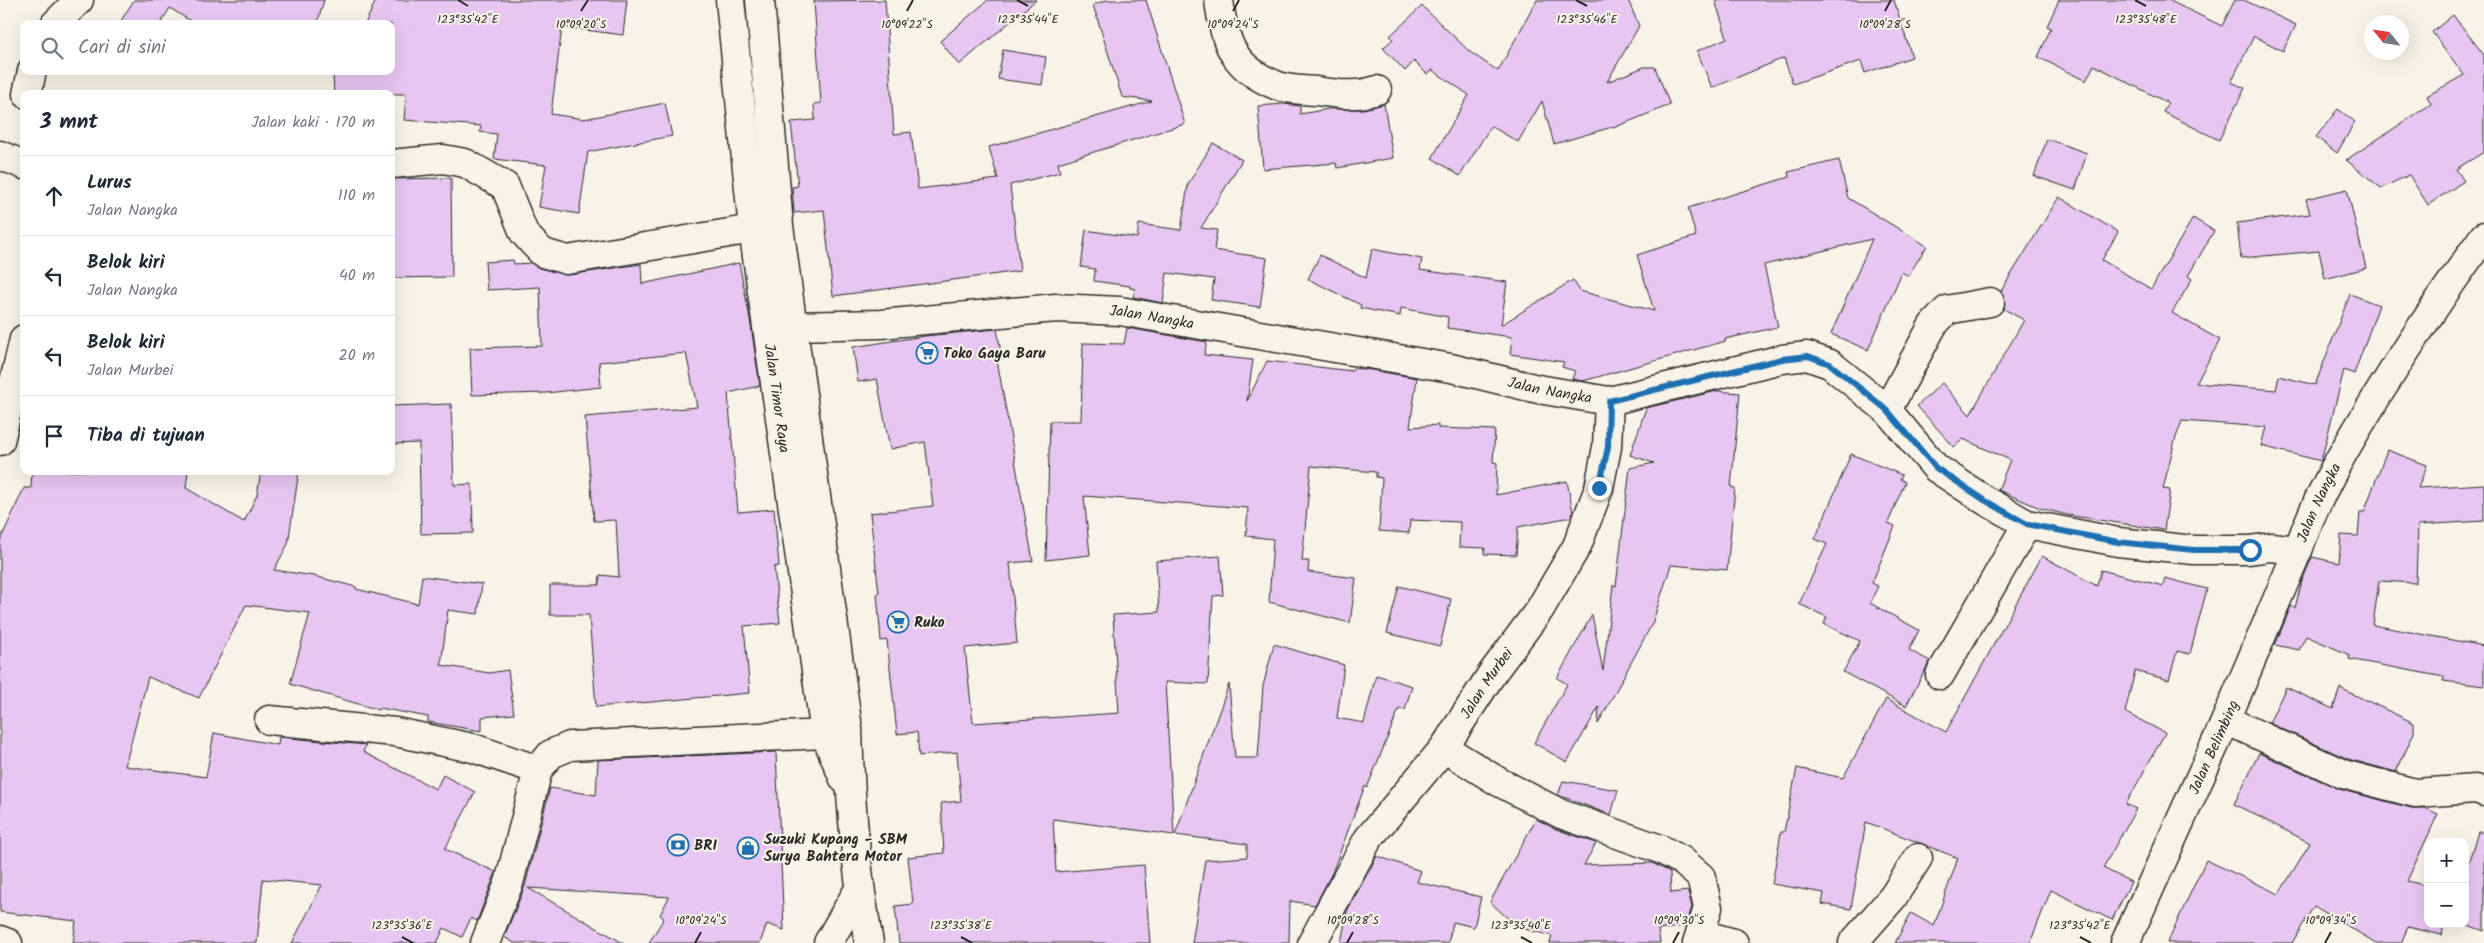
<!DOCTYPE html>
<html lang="id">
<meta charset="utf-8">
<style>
body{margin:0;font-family:Kalam,sans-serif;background:#f2f2f3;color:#1f2937}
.controls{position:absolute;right:15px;bottom:15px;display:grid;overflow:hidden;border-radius:10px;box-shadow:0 5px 20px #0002}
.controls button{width:45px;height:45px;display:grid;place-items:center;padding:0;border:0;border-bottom:1px solid #e0e1e3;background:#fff;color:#1f2937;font:25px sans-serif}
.compass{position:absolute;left:2364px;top:15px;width:45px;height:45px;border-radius:50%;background:#fff;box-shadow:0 5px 20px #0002;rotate:300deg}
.stop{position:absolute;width:15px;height:15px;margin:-11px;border:4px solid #1f6fb2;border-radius:50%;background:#fff}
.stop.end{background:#1f6fb2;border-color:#fff;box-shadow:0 1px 5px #0008}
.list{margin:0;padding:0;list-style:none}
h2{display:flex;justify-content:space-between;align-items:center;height:65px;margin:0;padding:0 20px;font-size:21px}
h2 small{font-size:16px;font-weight:400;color:#747a83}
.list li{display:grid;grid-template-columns:32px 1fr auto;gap:15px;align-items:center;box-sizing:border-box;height:80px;padding:0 20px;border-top:1px solid #e0e1e3}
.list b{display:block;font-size:19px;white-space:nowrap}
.list p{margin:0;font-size:16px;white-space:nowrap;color:#747a83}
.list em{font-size:16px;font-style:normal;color:#747a83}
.icon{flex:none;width:28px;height:28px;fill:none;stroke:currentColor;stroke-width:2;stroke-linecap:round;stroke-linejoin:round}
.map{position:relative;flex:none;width:2484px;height:943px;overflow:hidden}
.search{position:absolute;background:#fff;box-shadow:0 5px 20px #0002;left:20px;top:20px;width:375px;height:55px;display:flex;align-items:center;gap:12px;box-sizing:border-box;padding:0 18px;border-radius:10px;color:#747a83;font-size:19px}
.panel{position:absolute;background:#fff;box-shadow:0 5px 20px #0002;left:20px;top:90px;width:375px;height:385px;border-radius:10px}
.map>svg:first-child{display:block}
.building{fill:#e7c6f2;stroke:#2b2b2b}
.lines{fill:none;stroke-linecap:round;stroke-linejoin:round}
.minor-casing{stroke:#2b2b2b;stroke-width:31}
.major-casing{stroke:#2b2b2b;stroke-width:31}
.highway-casing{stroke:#2b2b2b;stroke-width:31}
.minor{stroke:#f7f3e8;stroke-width:28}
.major{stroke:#f7f3e8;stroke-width:28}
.highway{stroke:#f7f3e8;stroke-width:28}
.route{stroke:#1f6fb2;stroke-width:6}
.ticks{fill:none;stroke:#2b2b2b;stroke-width:2}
.labels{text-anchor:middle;stroke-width:4;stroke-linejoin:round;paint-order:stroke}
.street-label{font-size:15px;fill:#2b2b2b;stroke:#f7f3e8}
.poi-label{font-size:15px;font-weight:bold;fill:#2b2b2b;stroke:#f7f3e8;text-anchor:start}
.ticks-label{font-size:12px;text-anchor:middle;fill:#2b2b2b;stroke:#f7f3e8;stroke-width:4;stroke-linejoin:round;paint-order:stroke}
</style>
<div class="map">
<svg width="2484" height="943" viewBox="0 0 2484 943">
<rect width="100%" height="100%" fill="#f7f3e8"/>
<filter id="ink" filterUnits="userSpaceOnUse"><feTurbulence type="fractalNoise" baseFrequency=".02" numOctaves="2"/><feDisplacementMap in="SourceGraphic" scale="10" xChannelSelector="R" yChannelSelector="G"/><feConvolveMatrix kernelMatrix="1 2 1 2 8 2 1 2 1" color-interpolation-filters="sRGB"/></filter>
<g filter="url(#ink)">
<g class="building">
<path d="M134 0H324L317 24H195L170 8 160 24H119Z"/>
<path d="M376 0H627L623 35 562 27 551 114 584 119 665 103 672 136 588 152 579 214 539 207 546 165 494 159 497 134 480 132 481 126 404 120 406 94H334L333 75 391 71V24H365Z"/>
<path d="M885 0 894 134 911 132 918 189 998 179 989 147 1152 101 1122 97 1093 5 1107 0H1146L1185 124 1058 163 1060 172 1010 185 1020 271 833 296 824 210 794 213 792 187 798 186 791 122 815 120 814 104 821 103 814 1Z"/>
<path d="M988 0H1036L959 65 940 41Z"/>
<path d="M1537 0H1628L1639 26 1607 82 1644 67H1655L1670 105 1613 128 1612 127 1554 144 1542 101 1518 142 1491 126 1460 176 1432 158 1469 95 1432 70 1427 74 1414 61 1405 71 1383 48 1393 39 1390 36 1422 6 1470 52 1498 71Z"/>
<path d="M1715 0H1894L1912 57 1865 73 1861 61 1793 84 1784 58 1712 88 1697 51 1727 38Z"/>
<path d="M2059 0H2168L2222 26 2235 0H2244L2296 25 2283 51 2254 36 2231 82 2245 88 2219 140 2163 112 2168 103 2094 65 2086 81 2038 57 2051 28 2047 26Z"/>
<path d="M2453 15 2484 55V152L2456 169 2464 181 2428 205 2409 175 2381 188 2346 160 2431 104 2427 96 2464 75 2432 32Z"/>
<path d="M1003 50 1046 57 1042 85 998 79Z"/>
<path d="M1284 104 1300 106V114L1329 109H1363L1384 104 1393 158 1337 168 1336 163 1263 169 1258 106Z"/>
<path d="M2338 109 2355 122 2337 153 2316 137Z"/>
<path d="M2047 139 2087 153 2075 190 2034 176Z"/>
<path d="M1213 143 1242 160 1201 228 1217 230 1214 250 1267 258 1260 307 1211 300 1214 279 1167 273 1163 303 1133 297 1135 289 1130 288V286L1094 281 1095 269 1081 267 1086 230 1137 238 1139 224 1181 230 1188 184Z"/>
<path d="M1839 160 1848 198 1927 246 1908 276 1902 272 1868 350 1831 334 1872 239 1764 265 1778 327 1725 339 1726 341 1583 381 1572 379 1575 371 1562 367 1564 362 1510 354 1512 337 1447 328 1448 317 1401 308 1400 316 1360 308 1361 305 1308 279 1320 255 1366 278 1372 249 1422 259 1420 270 1507 282 1501 325 1573 280 1580 291 1654 311 1637 255 1696 236 1688 208 1789 177 1788 172Z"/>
<path d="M451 178 452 277 391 278V179Z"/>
<path d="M2347 189 2366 268 2325 279 2319 251 2241 258 2237 223 2310 214 2306 199Z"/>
<path d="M2059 197 2118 232 2102 260 2151 289 2193 218 2214 231 2188 276 2192 279 2172 313 2220 340 2196 383 2276 390 2279 376 2315 385 2350 294 2379 305 2354 374 2344 370 2321 461 2261 446 2266 427 2182 421 2175 440 2163 489 2170 490 2164 530 2067 515 2040 508 1998 490 2010 460 1963 439 1954 447 1917 406 1942 383 1970 415 2024 320 2004 309 2005 300 2001 291Z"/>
<path d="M513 260 514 264 531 263 539 268 569 275 641 264 642 284 739 263 749 313 760 386 728 393 738 512 774 509 779 566 774 567 780 623 744 626 750 693 596 707 589 615H550V585H599L600 575 619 577 616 520 594 521 585 417 697 407 686 353 599 362 601 387 546 393 472 395 470 348 542 346 540 287 487 290 485 262Z"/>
<path d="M1127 328 1207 342 1204 355 1253 360 1247 401 1267 361 1352 371 1353 368 1371 370 1417 378 1410 427 1438 425V428L1495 430 1493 462 1497 463 1496 495 1567 481 1573 512 1571 517 1518 527 1516 555 1484 554 1485 548 1459 547 1460 522 1410 520 1409 533 1379 531 1382 478 1376 477V472L1311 466 1302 561H1309L1308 572 1356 578 1350 623 1269 602 1273 539 1246 536 1248 508 1084 496 1090 555 1046 560 1050 421H1081L1083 343 1124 344Z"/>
<path d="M997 329 1002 359 997 360 1033 561 1010 563 1017 643 965 648 973 723 1119 713 1113 615 1159 612 1156 561 1220 556 1223 595 1213 596 1208 684 1165 682 1174 835 1053 819 1056 872 1144 865 1150 943H899L895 906 913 904 908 857 944 853 941 803 961 801 957 752 919 756 917 732 897 734 887 640 881 641 877 594H879L870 513 933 506 925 442 890 449 877 379 858 382 853 347 925 336Z"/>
<path d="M1717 391 1740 393 1731 487 1735 488 1727 570 1671 565 1652 624 1598 724 1599 707 1567 762 1534 743 1567 684 1557 678 1592 615 1603 671 1613 585 1616 586 1630 468 1654 463 1630 455 1646 408Z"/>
<path d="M451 404 454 485 472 484 473 533 421 534 419 443 391 444V406Z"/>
<path d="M2387 450 2427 465 2418 488 2484 484V521L2418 525 2416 583 2379 581 2373 625 2484 646V686L2443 681 2444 677 2349 659 2350 655 2306 636 2299 650 2275 645 2291 606 2295 608 2302 581 2312 557 2339 563 2341 535 2358 536 2360 512H2364Z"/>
<path d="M1851 454 1902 475 1900 479 1905 482 1888 523 1895 526 1872 583 1878 586 1870 603 1919 630 1909 650 1930 661 1906 706 1843 672 1860 641 1824 624 1827 617 1799 604 1827 544 1815 539Z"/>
<path d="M32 471H188L186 488 244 522 257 495 261 471H299L288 544 274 570 314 576 356 587V589L418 604 422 576 482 584 478 614 448 610 441 665 489 673 508 670 514 714 482 717V731L428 722V717L380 708 379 710 290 684 310 613 246 605 199 698 148 677 125 766 206 777 214 733 278 745 279 737 366 745 363 752 436 789 443 775 475 792 445 849 496 872 477 921 471 918 462 937 444 928 437 943H292L322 885 263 879 257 943H73L76 921 0 912V541L24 488H31Z"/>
<path d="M2042 556 2097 586 2101 570 2163 586 2165 578 2207 589 2190 654 2177 651 2169 680 2135 671 2125 712 2165 733 2126 804 2136 809 2103 868 2131 882 2112 920 2051 890 2030 943H1895L1911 913 1934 926 1958 858 1866 822 1851 909 1822 904 1824 893 1772 884 1781 832H1784L1797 768 1843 778 1886 699 1946 732Z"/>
<path d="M1399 586 1451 599 1440 646 1387 633Z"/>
<path d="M1274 644 1344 665 1337 718 1364 723 1376 675 1412 686 1405 710 1399 709 1367 788 1365 786 1332 873 1315 905 1290 901 1289 943H1192L1205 860 1247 857V844L1175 835 1229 684 1235 758H1258L1263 686Z"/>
<path d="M2286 687 2333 709 2340 688 2414 723V733L2396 772 2348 759 2269 723Z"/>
<path d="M776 752 784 930 767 924 760 943H649L664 918 660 915 669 897 528 888 623 943H514L504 937 525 886 550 788 596 795 598 760Z"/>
<path d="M2259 753 2339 789 2411 808H2425L2438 814 2407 881 2428 886V924H2444L2442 935 2408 927 2401 943H2376L2314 906 2292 943H2167L2206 860 2279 894 2310 843 2234 804Z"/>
<path d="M1563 781 1618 790 1611 815 1558 795Z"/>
<path d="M1536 819 1556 829 1596 843 1584 865 1652 863 1670 872 1671 893 1688 891 1692 907 1686 926 1658 930 1660 943H1550L1552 936 1517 927 1490 902Z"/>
<path d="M2478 832H2484V931L2465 924V873Z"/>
<path d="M1377 856 1421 871 1417 882 1481 897 1474 927 1453 922 1448 943H1341L1347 911Z"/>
</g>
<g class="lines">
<g class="minor-casing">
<g id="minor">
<path d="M1219 0C1224 44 1234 69 1278 86 1289 90 1304 90 1316 91 1337 94 1356 97 1377 90"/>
<path d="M55 24 79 0"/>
<path d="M27 94 32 71"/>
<path d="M0 155 24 165"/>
<path d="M391 164 443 159 465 163 505 186 524 233 533 243 543 253 567 260 753 229"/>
<path id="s1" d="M793 326 881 324 1056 308 1120 311 1451 368 1538 389 1609 401 1782 359 1807 356 1830 364 1887 410 1936 468 1986 501 2027 524 2118 542 2194 550H2249L2271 547 2298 550C2318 493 2344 450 2376 398 2410 343 2446 289 2484 236"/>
<path d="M1887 410 1933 325 1947 310 1990 302"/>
<path d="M0 441 24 339"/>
<path d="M1940 675 2027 524"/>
<path d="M269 720 395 732 473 748 538 770 509 883 485 943"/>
<path d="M2226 720 2343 774 2415 793 2476 789 2484 792"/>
<path d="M1444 748 1499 782 1561 814 1660 849 1681 860 1701 877 1708 908 1697 943"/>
<path d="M538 770 551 754 570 746 825 734"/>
<path d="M1701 934 1734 943"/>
<path d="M0 940 8 943"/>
<path id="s2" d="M1312 943 1368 839 1444 748 1493 672 1540 609 1577 546 1599 488 1607 447 1609 401"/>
<path d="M1853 943 1893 897 1918 858"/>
<path id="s3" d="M2125 943 2226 720 2298 550"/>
</g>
</g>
<g class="major-casing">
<path id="major" d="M828 943 859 889"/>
</g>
<g class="highway-casing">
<g id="highway">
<path id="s4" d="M730 0 753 229 825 734 844 779"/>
<path d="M760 0 779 226 848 729C850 801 856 872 869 943"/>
</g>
</g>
<use href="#minor" class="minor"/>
<use href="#major" class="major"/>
<use href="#highway" class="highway"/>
</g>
</g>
<g class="lines" filter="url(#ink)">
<path class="route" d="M1599 488 1608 447 1609 401 1782 359 1808 356 1830 364 1887 410 1936 468 1986 501 2027 524 2118 542 2194 550H2250"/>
</g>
<path class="ticks" d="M458 0 468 6M1017 0 1028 6M1576 0 1587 6M2135 0 2146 6M581 11 588 0M907 11 913 0M1233 11 1239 0M1885 11 1891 0M402 937 413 943M961 937 972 943M1521 937 1532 943M2080 937 2091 943M695 943 701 932M1347 943 1353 932M1673 943 1679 932M2325 943 2331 932"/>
<defs>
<g id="supermarket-ring" transform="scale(1.125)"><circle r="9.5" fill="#f7f3e8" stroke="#1f6fb2" stroke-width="1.5"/><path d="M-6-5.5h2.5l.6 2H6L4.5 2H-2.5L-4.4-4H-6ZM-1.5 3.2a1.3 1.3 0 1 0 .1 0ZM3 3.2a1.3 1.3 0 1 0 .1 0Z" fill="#1f6fb2"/></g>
<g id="bank-ring" transform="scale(1.125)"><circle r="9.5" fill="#f7f3e8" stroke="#1f6fb2" stroke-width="1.5"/><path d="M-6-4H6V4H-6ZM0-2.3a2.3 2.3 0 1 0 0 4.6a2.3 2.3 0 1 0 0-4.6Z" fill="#1f6fb2"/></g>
<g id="shop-ring" transform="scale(1.125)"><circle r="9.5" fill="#f7f3e8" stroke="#1f6fb2" stroke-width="1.5"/><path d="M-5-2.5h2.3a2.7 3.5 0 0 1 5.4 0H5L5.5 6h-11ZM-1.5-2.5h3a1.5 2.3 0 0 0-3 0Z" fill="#1f6fb2"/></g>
</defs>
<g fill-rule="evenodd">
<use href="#supermarket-ring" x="927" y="353"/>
<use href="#supermarket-ring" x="898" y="622"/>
<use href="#bank-ring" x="678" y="845"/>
<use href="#shop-ring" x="748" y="848"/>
</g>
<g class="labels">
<g class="street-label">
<text dy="5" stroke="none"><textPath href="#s1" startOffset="360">Jalan Nangka</textPath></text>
<text dy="5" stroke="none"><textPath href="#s1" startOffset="765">Jalan Nangka</textPath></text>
<text dy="5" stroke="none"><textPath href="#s4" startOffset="401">Jalan Timor Raya</textPath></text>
<text dy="5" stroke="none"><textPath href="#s1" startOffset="1634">Jalan Nangka</textPath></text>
<text dy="5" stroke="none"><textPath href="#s2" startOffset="314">Jalan Murbei</textPath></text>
<text dy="5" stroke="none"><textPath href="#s3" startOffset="215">Jalan Belimbing</textPath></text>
</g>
<g class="poi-label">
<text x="943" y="358">Toko Gaya Baru</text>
<text x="914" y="627">Ruko</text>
<text x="764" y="844">Suzuki Kupang - SBM<tspan x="764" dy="17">Surya Bahtera Motor</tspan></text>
<text x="694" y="850">BRI</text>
</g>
</g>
<g class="ticks-label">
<text x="468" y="23">123°35'42"E</text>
<text x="1587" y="23">123°35'46"E</text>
<text x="2146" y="23">123°35'48"E</text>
<text x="1028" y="23">123°35'44"E</text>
<text x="581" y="28">10°09'20"S</text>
<text x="907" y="28">10°09'22"S</text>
<text x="1233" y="28">10°09'24"S</text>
<text x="1885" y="28">10°09'28"S</text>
<text x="701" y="924">10°09'24"S</text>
<text x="1353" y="924">10°09'28"S</text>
<text x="1679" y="924">10°09'30"S</text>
<text x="2331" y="924">10°09'34"S</text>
<text x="402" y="929">123°35'36"E</text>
<text x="961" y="929">123°35'38"E</text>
<text x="1521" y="929">123°35'40"E</text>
<text x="2080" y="929">123°35'42"E</text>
</g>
</svg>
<div class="controls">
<button>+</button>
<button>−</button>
</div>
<svg class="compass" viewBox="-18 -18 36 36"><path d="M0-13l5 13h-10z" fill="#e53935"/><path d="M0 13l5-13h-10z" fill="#747a83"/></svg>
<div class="stop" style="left:2250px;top:550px"></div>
<div class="stop end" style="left:1599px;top:488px"></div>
<div class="search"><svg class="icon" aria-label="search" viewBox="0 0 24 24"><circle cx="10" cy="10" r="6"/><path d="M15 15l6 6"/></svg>Cari di sini</div>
<section class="panel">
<h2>3 mnt<small>Jalan kaki · 170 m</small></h2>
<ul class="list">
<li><svg class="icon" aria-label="ahead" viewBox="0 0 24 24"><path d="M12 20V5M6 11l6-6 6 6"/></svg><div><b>Lurus</b><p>Jalan Nangka</p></div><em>110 m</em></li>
<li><svg class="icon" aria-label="left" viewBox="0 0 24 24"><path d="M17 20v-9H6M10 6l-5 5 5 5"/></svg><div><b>Belok kiri</b><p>Jalan Nangka</p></div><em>40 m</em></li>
<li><svg class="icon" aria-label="left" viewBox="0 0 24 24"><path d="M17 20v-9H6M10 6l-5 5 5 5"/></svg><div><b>Belok kiri</b><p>Jalan Murbei</p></div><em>20 m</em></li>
<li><svg class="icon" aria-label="arrive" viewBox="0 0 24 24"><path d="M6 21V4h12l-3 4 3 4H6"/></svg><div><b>Tiba di tujuan</b></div></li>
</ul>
</section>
</div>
